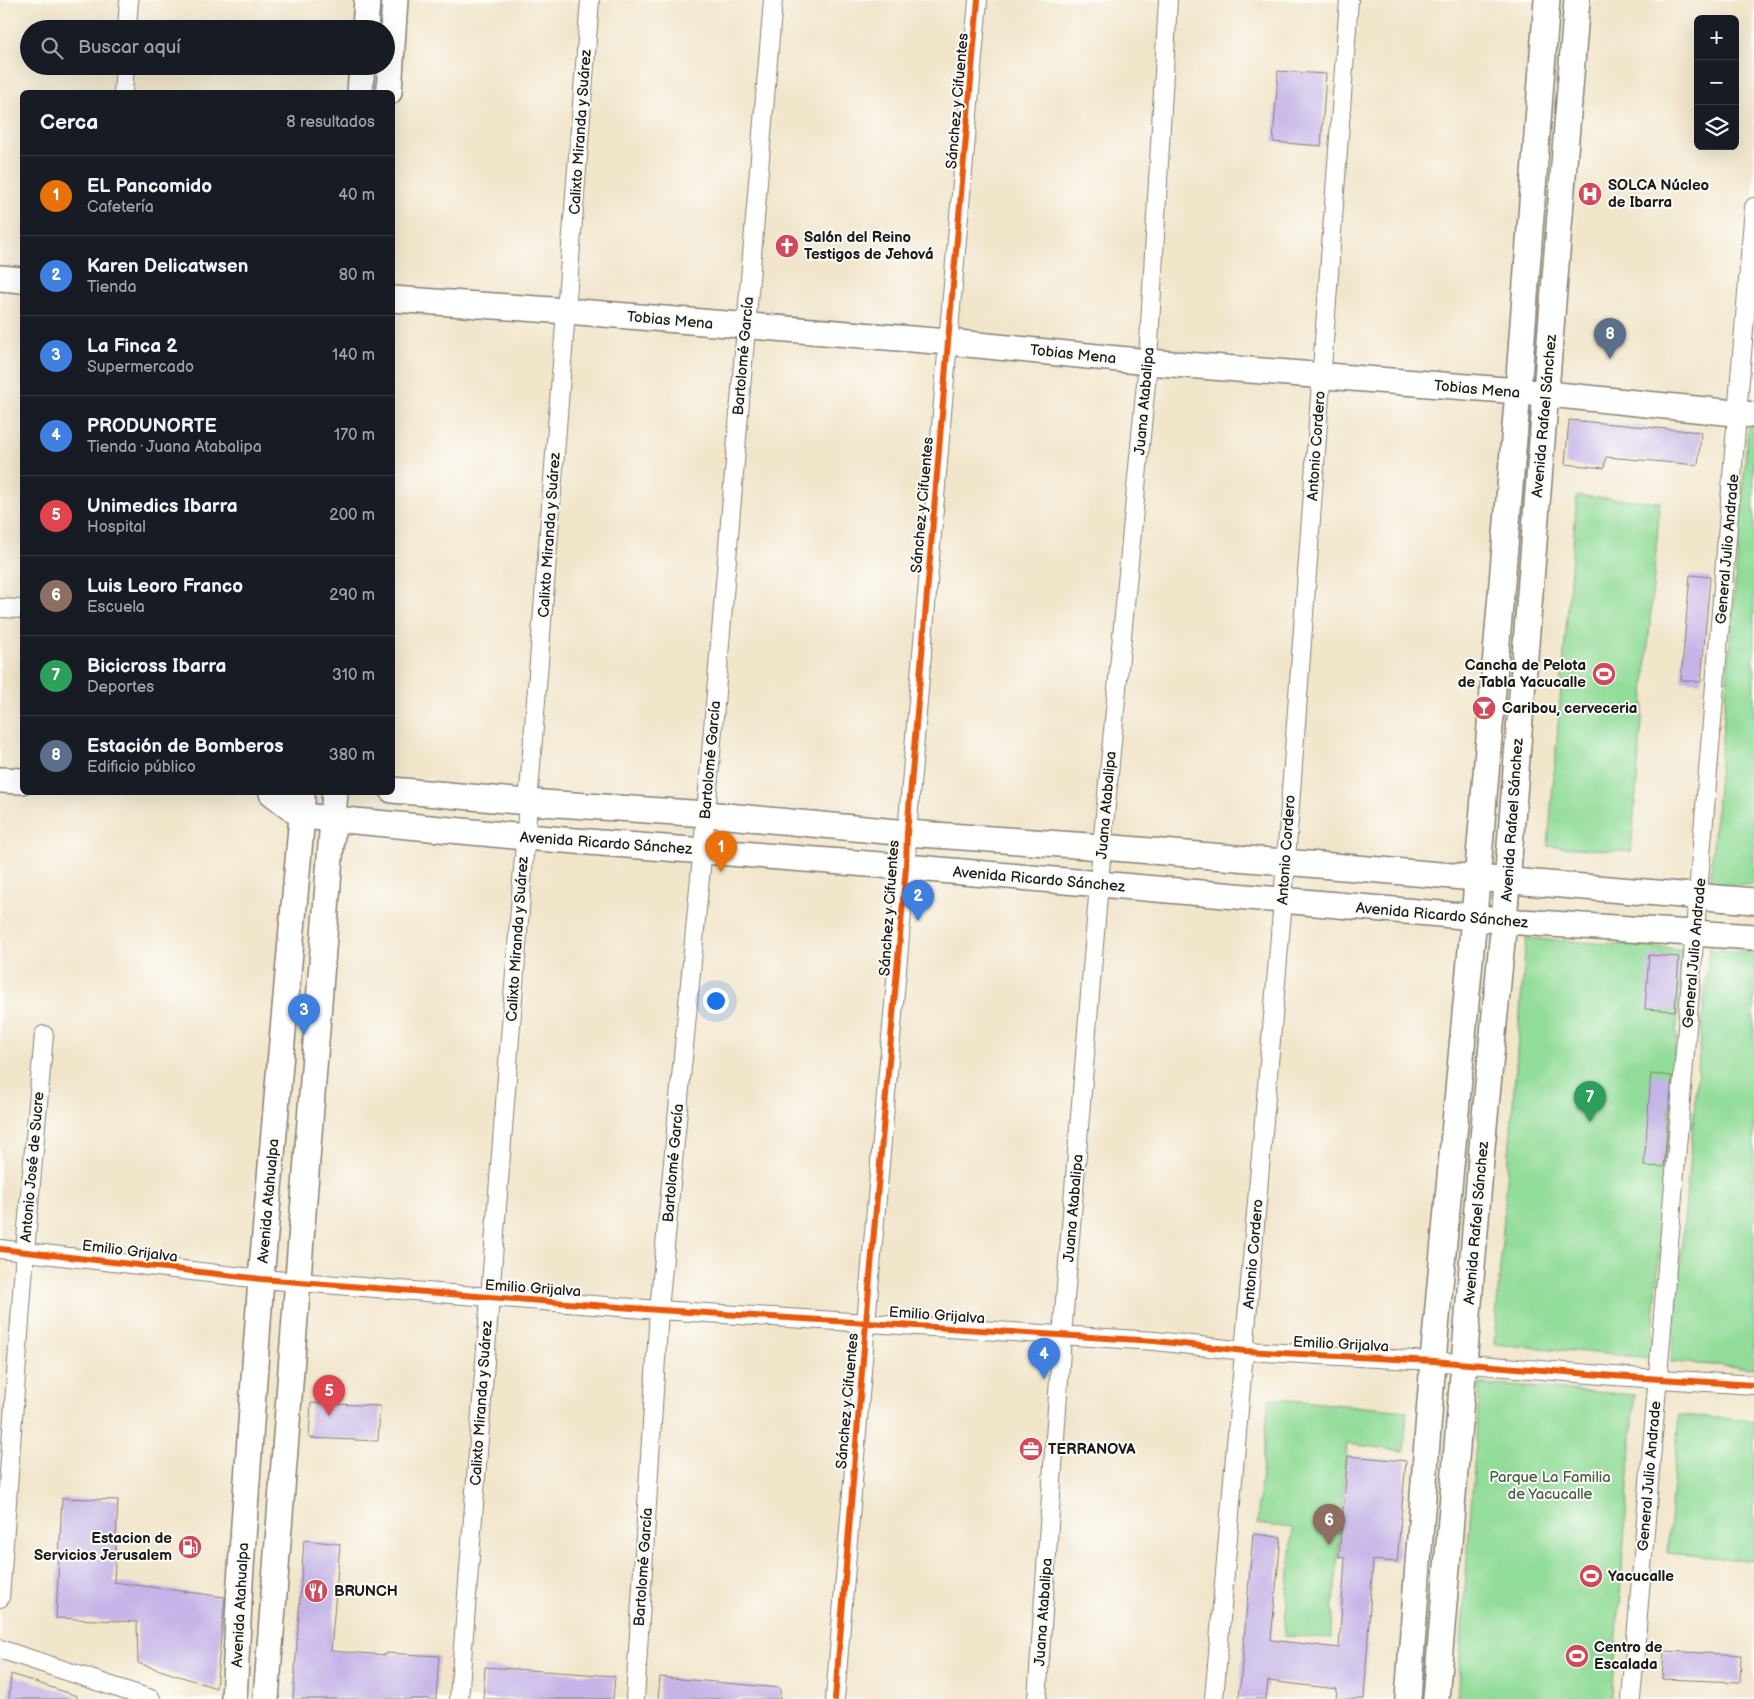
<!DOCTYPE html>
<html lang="es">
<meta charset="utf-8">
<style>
body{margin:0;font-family:"Balsamiq Sans",sans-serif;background:#20242c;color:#f1f3f6}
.controls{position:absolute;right:15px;top:15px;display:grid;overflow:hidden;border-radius:8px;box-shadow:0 5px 20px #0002}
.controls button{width:45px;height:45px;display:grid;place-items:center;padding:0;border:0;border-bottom:1px solid #363941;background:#171b24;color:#f1f3f6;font:25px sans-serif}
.you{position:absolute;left:715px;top:1000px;width:18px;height:18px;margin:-12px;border:4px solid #fff;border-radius:50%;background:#1a73e8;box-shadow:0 0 0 8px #1a73e833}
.badge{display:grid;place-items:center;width:32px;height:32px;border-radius:50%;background:#d1495b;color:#fff;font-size:16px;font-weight:700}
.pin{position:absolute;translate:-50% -41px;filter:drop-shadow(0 1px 2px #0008)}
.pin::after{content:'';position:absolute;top:26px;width:18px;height:15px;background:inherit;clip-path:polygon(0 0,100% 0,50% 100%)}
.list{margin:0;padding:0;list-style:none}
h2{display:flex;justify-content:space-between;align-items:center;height:65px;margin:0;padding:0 20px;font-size:21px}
h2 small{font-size:16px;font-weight:400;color:#9ea1a6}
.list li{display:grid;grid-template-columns:32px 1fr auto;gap:15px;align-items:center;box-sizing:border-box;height:80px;padding:0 20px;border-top:1px solid #363941}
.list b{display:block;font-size:19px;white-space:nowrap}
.list p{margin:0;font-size:16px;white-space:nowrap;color:#9ea1a6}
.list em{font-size:16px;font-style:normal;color:#9ea1a6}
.icon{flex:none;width:28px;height:28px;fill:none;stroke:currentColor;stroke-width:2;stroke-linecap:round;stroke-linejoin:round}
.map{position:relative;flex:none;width:1754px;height:1699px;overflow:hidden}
.search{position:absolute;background:#171b24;box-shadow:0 5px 20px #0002;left:20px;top:20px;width:375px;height:55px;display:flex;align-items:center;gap:12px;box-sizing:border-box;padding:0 18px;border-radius:28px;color:#9ea1a6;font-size:19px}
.panel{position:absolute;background:#171b24;box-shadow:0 5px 20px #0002;left:20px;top:90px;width:375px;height:705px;border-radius:8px}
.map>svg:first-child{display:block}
.green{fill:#91dc98;stroke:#567c5a}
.building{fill:#c5b4e7}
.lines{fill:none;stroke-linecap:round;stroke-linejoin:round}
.street-casing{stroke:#868073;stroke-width:20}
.secondary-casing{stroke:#868073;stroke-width:28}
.street{stroke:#fff;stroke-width:18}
.secondary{stroke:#fff;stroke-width:25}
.cycleway-casing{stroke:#fdfcf7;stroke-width:9}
.cycleway{stroke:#e8590c;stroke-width:6}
.labels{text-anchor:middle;stroke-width:4;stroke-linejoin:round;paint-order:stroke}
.street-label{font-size:15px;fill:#1c1c1c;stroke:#fdfcf7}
.poi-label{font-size:15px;font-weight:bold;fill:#1c1c1c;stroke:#fdfcf7;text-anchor:start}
.park-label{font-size:15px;fill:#455f47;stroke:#fdfcf7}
</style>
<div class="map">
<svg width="1754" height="1699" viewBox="0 0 1754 1699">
<rect width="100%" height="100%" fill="#fdfcf7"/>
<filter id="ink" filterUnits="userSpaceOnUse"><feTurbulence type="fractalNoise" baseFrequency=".02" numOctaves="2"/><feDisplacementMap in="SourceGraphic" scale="10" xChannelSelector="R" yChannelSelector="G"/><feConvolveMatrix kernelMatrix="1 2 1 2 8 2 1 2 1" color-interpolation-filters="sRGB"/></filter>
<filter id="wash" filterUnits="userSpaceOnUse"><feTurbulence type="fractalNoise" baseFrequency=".0096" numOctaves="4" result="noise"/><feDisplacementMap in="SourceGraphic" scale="20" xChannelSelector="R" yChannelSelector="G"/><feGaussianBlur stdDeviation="1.12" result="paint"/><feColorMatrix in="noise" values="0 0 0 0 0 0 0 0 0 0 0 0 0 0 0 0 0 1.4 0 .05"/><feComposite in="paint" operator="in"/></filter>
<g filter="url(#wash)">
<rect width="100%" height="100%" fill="#f1e5ca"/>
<g class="green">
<path d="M1748 426 1754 427V885L1710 883Z"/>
<path d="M1577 496 1660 502 1631 852 1548 846Z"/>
<path d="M1526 938 1683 949 1651 1358 1494 1344Z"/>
<path d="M1709 949 1754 952V1368L1671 1362Z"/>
<path d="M1480 1384 1635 1395 1612 1699H1457Z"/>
<path d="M1269 1398 1407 1411 1404 1451 1347 1444 1331 1638 1284 1636 1293 1528 1257 1524Z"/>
<path d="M1679 1415 1754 1421V1561L1667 1553Z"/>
</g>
<g id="blocks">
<g class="building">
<path d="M1278 71 1326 74 1321 146 1273 142Z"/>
<path d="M1569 420 1701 432 1698 465 1606 457 1604 468 1565 464Z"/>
<path d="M1690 575 1710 577 1701 682 1681 680Z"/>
<path d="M1649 955 1679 957 1675 1011 1645 1009Z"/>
<path d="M1651 1074 1672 1076 1664 1167 1644 1166Z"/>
<path d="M311 1403 380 1406 378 1441 309 1438Z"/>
<path d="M1348 1456 1406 1461 1397 1562 1373 1560 1364 1699H1336L1337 1689 1268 1681 1266 1699H1239L1253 1534 1281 1537 1271 1640 1339 1648 1345 1558 1339 1557Z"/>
<path d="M62 1498 118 1500 114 1582 225 1597 216 1688 138 1663 137 1622 56 1618Z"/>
<path d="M304 1540 340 1544 331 1651 386 1655V1653L439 1656 436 1699H293Z"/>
<path d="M1664 1651 1741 1655 1740 1682 1662 1679Z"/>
<path d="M485 1667 615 1676 613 1699H483Z"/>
<path d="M11 1674 77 1696V1699H9Z"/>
<path d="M660 1677 780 1688V1699H658Z"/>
</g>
</g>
</g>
<g filter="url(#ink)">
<use href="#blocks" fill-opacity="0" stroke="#868073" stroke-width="1"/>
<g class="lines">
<g class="street-casing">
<g id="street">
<path d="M127 29 129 0"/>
<path d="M123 92 125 66"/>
<path d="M0 608 22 609"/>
<path d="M0 1249 261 1279 489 1297 659 1310 1155 1341 1245 1351 1433 1361 1614 1376 1754 1385"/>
<path d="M0 1598 25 1251 44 1035"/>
<path d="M0 1649 151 1699"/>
<path d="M459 1699 590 0"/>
<path d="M635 1699 659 1310 706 814 773 0"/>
<path d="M835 1699 866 1323 906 867 907 833 948 342 978 0"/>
<path d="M1037 1699 1062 1336 1102 847 1148 362 1168 0"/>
<path d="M1214 1699 1283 901 1349 0"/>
<path d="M1631 1699C1671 1202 1716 704 1754 207"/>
</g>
</g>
<g class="secondary-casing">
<g id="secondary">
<path d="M365 29 367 0"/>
<path d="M360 92 362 66"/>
<path d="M389 92 395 0"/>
<path d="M0 278 22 280"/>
<path d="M392 299 566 311 948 342 1148 362 1518 391 1754 415"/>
<path d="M0 780 22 781"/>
<path d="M392 790 528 802 706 814 907 833 1102 847 1754 901"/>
<path d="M272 793 302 816 525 837 906 867 1474 917 1504 921 1754 937"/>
<path d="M234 1699 240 1582 261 1279 302 816V792"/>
<path d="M266 1699 335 792"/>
<path d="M1408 1699 1433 1361 1474 917 1518 391 1547 0"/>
<path d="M1436 1699 1482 1147 1504 921 1577 0"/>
</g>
</g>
<use href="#street" class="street"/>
<use href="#secondary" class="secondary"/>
<g class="cycleway-casing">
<g id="cycleway">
<path d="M0 1249 261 1279 489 1297 659 1310 1155 1341 1245 1351 1433 1361 1614 1376 1754 1385"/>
<path d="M835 1699 866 1323 906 867 907 833 948 342 978 0"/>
</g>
</g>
<use href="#cycleway" class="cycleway"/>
</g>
</g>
<defs>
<g id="hospital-disc" transform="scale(1.25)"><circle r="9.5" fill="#d1495b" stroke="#fdfcf7"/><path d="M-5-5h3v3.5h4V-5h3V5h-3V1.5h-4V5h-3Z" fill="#fff"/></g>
<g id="church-disc" transform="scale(1.25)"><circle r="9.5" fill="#d1495b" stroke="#fdfcf7"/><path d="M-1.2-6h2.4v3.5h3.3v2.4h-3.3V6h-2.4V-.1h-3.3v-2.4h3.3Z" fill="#fff"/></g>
<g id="stadium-disc" transform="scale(1.25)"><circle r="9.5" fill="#d1495b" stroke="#fdfcf7"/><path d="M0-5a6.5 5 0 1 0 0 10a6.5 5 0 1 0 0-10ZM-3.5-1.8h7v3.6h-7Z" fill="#fff"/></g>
<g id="bar-disc" transform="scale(1.25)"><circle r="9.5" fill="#d1495b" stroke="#fdfcf7"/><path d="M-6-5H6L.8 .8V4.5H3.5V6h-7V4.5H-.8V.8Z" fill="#fff"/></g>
<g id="office-disc" transform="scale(1.25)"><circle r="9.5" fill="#d1495b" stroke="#fdfcf7"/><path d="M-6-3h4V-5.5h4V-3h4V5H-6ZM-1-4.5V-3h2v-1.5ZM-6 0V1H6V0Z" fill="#fff"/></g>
<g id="fuel-disc" transform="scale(1.25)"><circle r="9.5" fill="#d1495b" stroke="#fdfcf7"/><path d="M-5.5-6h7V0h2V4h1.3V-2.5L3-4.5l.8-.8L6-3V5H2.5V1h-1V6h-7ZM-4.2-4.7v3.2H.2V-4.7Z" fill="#fff"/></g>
<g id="restaurant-disc" transform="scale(1.25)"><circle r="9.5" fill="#d1495b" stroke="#fdfcf7"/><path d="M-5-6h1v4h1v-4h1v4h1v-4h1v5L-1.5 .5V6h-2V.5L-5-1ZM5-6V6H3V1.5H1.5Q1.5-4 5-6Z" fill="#fff"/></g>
</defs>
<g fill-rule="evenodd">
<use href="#hospital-disc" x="1590" y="194"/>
<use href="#church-disc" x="787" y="246"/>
<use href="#stadium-disc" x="1604" y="674"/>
<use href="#bar-disc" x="1484" y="708"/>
<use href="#office-disc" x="1031" y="1449"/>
<use href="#fuel-disc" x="190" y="1547"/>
<use href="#stadium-disc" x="1591" y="1576"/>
<use href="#restaurant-disc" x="316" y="1591"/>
<use href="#stadium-disc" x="1577" y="1656"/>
</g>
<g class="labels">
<g class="street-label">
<text transform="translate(957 101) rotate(-85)" y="5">Sánchez y Cifuentes</text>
<text transform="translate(580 132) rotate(-86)" y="5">Calixto Miranda y Suárez</text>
<text transform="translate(670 320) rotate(5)" y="5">Tobias Mena</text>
<text transform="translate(1073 354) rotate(6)" y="5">Tobias Mena</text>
<text transform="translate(743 356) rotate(-85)" y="5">Bartolomé García</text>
<text transform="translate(1477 389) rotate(5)" y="5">Tobias Mena</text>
<text transform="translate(1144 401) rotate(-85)" y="5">Juana Atabalipa</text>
<text transform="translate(1544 416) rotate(-85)" y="5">Avenida Rafael Sánchez</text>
<text transform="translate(1316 446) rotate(-86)" y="5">Antonio Cordero</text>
<text transform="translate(922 505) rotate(-85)" y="5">Sánchez y Cifuentes</text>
<text transform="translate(549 535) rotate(-86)" y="5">Calixto Miranda y Suárez</text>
<text transform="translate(1727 549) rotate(-85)" y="5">General Julio Andrade</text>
<text transform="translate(710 760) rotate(-85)" y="5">Bartolomé García</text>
<text transform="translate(1106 805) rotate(-85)" y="5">Juana Atabalipa</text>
<text transform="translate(1512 820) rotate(-86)" y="5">Avenida Rafael Sánchez</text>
<text transform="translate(606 843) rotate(4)" y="5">Avenida Ricardo Sánchez</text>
<text transform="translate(1286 850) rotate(-86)" y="5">Antonio Cordero</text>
<text transform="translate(1039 879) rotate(5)" y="5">Avenida Ricardo Sánchez</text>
<text transform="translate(889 908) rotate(-86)" y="5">Sánchez y Cifuentes</text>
<text transform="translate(1442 915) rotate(5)" y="5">Avenida Ricardo Sánchez</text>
<text transform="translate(517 939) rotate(-86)" y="5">Calixto Miranda y Suárez</text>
<text transform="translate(1694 953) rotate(-85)" y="5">General Julio Andrade</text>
<text transform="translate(673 1163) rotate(-85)" y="5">Bartolomé García</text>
<text transform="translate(32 1167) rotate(-85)" y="5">Antonio José de Sucre</text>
<text transform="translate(268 1201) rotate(-85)" y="5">Avenida Atahualpa</text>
<text transform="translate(1073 1208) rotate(-85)" y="5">Juana Atabalipa</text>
<text transform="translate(1476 1223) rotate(-85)" y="5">Avenida Rafael Sánchez</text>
<text transform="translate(130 1251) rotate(7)" y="5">Emilio Grijalva</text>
<text transform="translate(1253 1254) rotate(-85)" y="5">Antonio Cordero</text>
<text transform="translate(533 1288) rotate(4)" y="5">Emilio Grijalva</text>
<text transform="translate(937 1315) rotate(4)" y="5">Emilio Grijalva</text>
<text transform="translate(1341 1344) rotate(3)" y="5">Emilio Grijalva</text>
<text transform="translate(847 1401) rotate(-85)" y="5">Sánchez y Cifuentes</text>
<text transform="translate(481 1403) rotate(-86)" y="5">Calixto Miranda y Suárez</text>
<text transform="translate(1649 1476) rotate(-85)" y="5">General Julio Andrade</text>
<text transform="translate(643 1567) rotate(-86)" y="5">Bartolomé García</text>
<text transform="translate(240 1605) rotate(-87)" y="5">Avenida Atahualpa</text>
<text transform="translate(1043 1612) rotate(-86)" y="5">Juana Atabalipa</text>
</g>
<g class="poi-label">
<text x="1608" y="190">SOLCA Núcleo<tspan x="1608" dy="17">de Ibarra</tspan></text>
<text x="804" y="242">Salón del Reino<tspan x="804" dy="17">Testigos de Jehová</tspan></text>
<text x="1586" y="670" text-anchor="end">Cancha de Pelota<tspan x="1586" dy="17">de Tabla Yacucalle</tspan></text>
<text x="1502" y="713">Caribou, cerveceria</text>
<text x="1048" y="1454">TERRANOVA</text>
<text x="172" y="1543" text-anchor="end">Estacion de<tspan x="172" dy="17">Servicios Jerusalem</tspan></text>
<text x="1608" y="1581">Yacucalle</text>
<text x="334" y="1596">BRUNCH</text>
<text x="1594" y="1652">Centro de<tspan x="1594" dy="17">Escalada</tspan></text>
</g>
<g class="park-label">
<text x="1550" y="1482">Parque La Familia<tspan x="1550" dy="17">de Yacucalle</tspan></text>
</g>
</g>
</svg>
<div class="controls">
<button>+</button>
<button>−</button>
<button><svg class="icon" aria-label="layers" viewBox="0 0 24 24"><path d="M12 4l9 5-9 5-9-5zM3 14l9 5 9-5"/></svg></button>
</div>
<div class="you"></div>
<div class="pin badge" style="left:721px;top:872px;background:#e8710a">1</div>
<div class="pin badge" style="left:918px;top:921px;background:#3f7fe0">2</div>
<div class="pin badge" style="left:304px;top:1035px;background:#3f7fe0">3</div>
<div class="pin badge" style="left:1044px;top:1379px;background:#3f7fe0">4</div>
<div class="pin badge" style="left:329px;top:1416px;background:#e0444e">5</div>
<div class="pin badge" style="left:1329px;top:1545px;background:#8d6e63">6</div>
<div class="pin badge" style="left:1590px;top:1122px;background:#2e9e5b">7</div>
<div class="pin badge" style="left:1610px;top:359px;background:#5c6f8a">8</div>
<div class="search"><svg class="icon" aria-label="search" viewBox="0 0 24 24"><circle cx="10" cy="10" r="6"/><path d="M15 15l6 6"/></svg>Buscar aquí</div>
<section class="panel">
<h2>Cerca<small>8 resultados</small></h2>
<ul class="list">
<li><span class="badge" style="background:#e8710a">1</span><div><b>EL Pancomido</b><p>Cafetería</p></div><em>40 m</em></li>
<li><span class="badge" style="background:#3f7fe0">2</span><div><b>Karen Delicatwsen</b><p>Tienda</p></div><em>80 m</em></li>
<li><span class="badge" style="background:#3f7fe0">3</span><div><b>La Finca 2</b><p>Supermercado</p></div><em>140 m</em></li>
<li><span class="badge" style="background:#3f7fe0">4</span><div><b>PRODUNORTE</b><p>Tienda · Juana Atabalipa</p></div><em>170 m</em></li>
<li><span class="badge" style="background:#e0444e">5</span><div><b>Unimedics Ibarra</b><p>Hospital</p></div><em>200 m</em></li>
<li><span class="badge" style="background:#8d6e63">6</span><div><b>Luis Leoro Franco</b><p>Escuela</p></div><em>290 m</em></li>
<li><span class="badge" style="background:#2e9e5b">7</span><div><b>Bicicross Ibarra</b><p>Deportes</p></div><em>310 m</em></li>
<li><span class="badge" style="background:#5c6f8a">8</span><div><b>Estación de Bomberos</b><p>Edificio público</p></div><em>380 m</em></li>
</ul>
</section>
</div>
